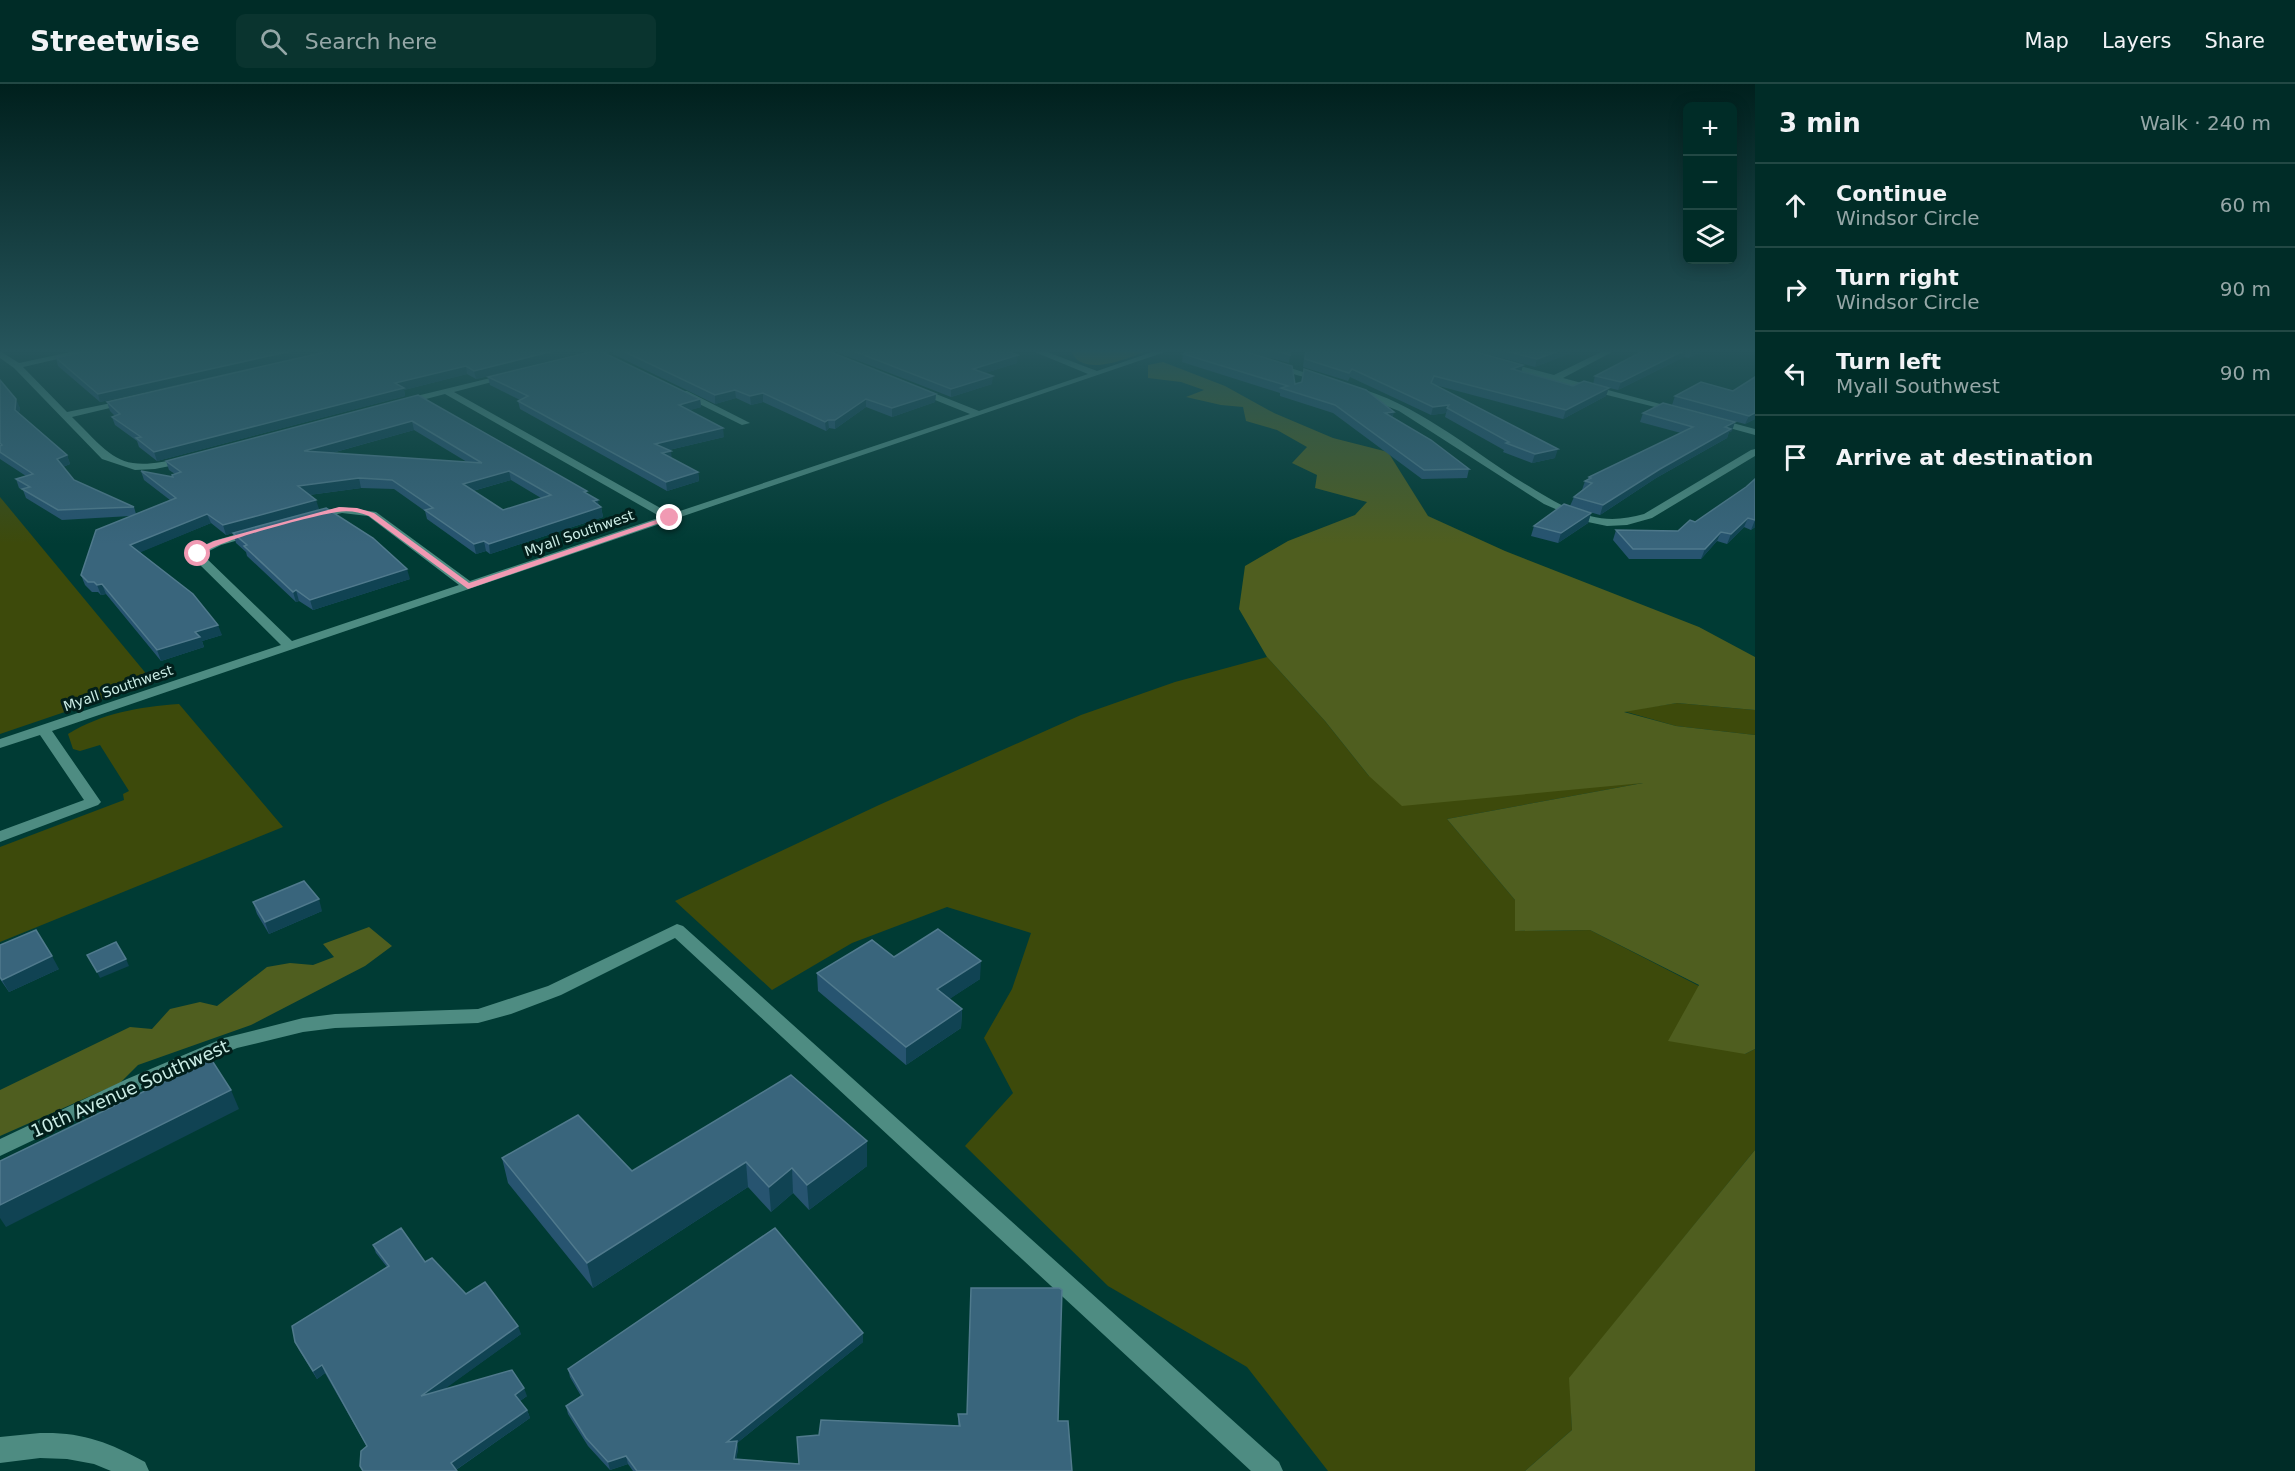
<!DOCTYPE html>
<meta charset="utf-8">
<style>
body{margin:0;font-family:"DejaVu Sans",sans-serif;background:#0a342f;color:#f1f3f6}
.controls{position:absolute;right:18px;top:18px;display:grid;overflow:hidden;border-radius:9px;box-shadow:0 3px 15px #0003}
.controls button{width:54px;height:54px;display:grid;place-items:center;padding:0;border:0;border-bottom:2px solid #224844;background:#002c27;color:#f1f3f6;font:30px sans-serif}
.stop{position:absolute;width:18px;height:18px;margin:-14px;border:4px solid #f19ab3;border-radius:50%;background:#fff}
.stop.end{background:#f19ab3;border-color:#fff;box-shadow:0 2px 6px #0008}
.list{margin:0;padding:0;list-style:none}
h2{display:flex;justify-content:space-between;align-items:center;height:78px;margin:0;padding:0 24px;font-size:26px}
h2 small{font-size:20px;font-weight:400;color:#95a7a7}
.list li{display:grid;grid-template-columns:39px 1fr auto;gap:18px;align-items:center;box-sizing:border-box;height:84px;padding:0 24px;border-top:2px solid #224844}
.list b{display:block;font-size:22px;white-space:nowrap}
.list p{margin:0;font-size:20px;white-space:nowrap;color:#95a7a7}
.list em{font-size:20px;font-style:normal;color:#95a7a7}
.icon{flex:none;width:33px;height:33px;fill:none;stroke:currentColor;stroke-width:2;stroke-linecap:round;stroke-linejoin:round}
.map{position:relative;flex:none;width:1755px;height:1387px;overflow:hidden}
header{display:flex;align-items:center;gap:36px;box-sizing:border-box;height:84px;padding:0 30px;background:#002c27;border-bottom:2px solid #224844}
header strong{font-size:28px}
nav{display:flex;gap:33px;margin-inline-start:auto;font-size:21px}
.search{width:420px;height:54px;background:#0a342f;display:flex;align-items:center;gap:15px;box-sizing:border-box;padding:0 21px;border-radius:9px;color:#95a7a7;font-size:22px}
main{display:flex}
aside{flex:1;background:#002c27}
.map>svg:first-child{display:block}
.green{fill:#3d4a0b}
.forest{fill:#4f5e1f}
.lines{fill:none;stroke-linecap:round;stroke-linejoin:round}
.minor{fill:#4e8c82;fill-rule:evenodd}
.wall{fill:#275470;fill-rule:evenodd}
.shaded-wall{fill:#104353}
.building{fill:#39657c;stroke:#507a8d;stroke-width:1.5;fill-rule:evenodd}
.route{fill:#f19ab3}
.labels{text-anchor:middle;stroke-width:6;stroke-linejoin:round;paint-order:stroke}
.far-street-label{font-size:14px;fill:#cbece5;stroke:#021f1b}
.near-street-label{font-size:18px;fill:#cbece5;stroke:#021f1b}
</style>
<header>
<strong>Streetwise</strong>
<div class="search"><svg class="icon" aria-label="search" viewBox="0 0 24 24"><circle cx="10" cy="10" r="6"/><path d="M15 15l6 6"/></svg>Search here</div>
<nav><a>Map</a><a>Layers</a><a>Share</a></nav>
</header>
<main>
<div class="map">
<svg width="1755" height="1387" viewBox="0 0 1755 1387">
<rect width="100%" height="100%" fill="#003b34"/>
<g class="green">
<path d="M0 413 153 598 0 650Z"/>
<path d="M1267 573 1325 637 1369 692 1654 697 1447 735 1515 816 1516 847 1590 846 1699 902 1745 970 1755 965V1066L1570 1294 1572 1346 1525 1387H1328L1247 1283 1108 1202 965 1062 1013 1009 984 954 1012 905 1031 849 947 823 852 859 772 906 675 817 879 721 1081 631 1175 598Z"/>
<path d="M1677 619 1755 626V651L1676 642 1623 627Z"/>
<path d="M179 620 283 743 0 858V763L124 716 123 710 129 707 100 661 80 667 73 665 68 650C102 629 139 623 179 620Z"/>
</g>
<g class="forest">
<path d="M1070 266H1150C1129 273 1083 296 1070 266Z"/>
<path d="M1163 278 1225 302 1274 329 1333 354 1388 368 1428 432 1505 467 1699 543 1755 573V626L1677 619 1624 628 1676 642 1755 651V965L1745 970 1668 957 1699 901 1590 846 1515 847V816L1447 735 1643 699 1402 722 1369 692 1325 637 1267 573 1239 525 1245 482 1288 457 1355 431 1367 418 1315 404 1317 391 1292 379 1307 363 1277 346 1246 337 1243 323 1221 321 1186 313 1204 306 1181 298 1148 294V281Z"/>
<path d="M369 843 392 862 365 882 251 941 138 981 120 999 0 1052V1006L130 943 152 945 170 925 200 918 217 922 267 883 290 879 313 881 334 873 323 860Z"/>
<path d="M1755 1066V1387H1525L1572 1346 1569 1294Z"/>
</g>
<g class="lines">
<g class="minor">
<path d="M80 266H97L23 283 67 328 131 315V319L72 333C116 377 120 389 186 373L191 376 190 378 155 385 135 386 102 375 14 284 0 274V267L19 279Z"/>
<path d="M601 266H616L584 276 580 273Z"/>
<path d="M1030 266H1042L1097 287 1158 266H1171L52 647 101 718 98 721 0 758V747L84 716 40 651 0 664V655L281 561 194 475 192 473 196 465 213 457 252 446 256 447V451L221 461 205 469 204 472 292 557 459 501 368 432 342 429 313 435 308 432 309 430 342 423 376 428 470 497 661 433 445 310 403 321 400 320V316L511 289V293L454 308 671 430 970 330 915 308V304H921L979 327 1088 290Z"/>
<path d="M1605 266H1616L1563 294 1679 325V329L1551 297 1498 280 1502 277 1554 291Z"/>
<path d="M1272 280H1278L1325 295 1318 297 1272 284Z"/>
<path d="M1355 303C1415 319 1466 362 1517 395 1540 409 1564 425 1590 432 1609 437 1626 435 1644 430L1751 366 1755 365V372L1652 434 1627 441 1607 442 1583 437 1544 420 1399 327 1352 308 1351 306Z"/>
<path d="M681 307H687L750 339 742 341 681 311Z"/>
<path d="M1714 334 1755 345V351L1711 339 1709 337Z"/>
<path d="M677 840 683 842 1279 1378 1283 1387H1251L675 854 561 911 511 930 478 939 335 944 303 948 237 964 141 1005 0 1072V1055L127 995 224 954 303 934 335 930 478 925 548 902Z"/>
<path d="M40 1349C83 1348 108 1358 145 1378L149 1387H111L94 1380 67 1375 40 1374 0 1379V1353Z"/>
</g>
</g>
<g class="wall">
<path d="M333 266 100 318 58 282 56 274Z"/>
<path d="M334 266H591L476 295 467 290 404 306 405 312 157 377 139 363 137 357 115 341 112 333 115 332 110 327 107 318Z"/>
<path d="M613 266H826L936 310 935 318 892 333 866 323 835 345 829 344 826 347 763 318 751 321 736 314 715 320 613 270Z"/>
<path d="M831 266H1014V270L1017 279 985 289 992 300 951 313Z"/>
<path d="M1241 266H1289L1290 271 1289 279Z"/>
<path d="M1305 266H1469L1523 281 1521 288 1606 312 1563 335 1435 301 1555 374 1532 379 1503 368 1504 366 1445 333 1446 329 1431 331 1350 293 1348 297 1303 283Z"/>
<path d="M1471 266H1578L1535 283Z"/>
<path d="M1645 266H1707L1689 274 1684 273 1618 306 1593 300 1595 292Z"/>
<path d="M1183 270 1295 300 1301 298 1304 285 1393 334 1469 385 1467 394 1422 395 1333 329 1280 312V309L1182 278Z"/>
<path d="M488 293 700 315 701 323 690 326 724 353 669 366 671 367V374L698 388 699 397 667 407 520 325 518 317 520 316 490 301Z"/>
<path d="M1755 293V335L1745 340 1672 321 1675 312 1733 307Z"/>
<path d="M0 296 20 324 19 329 67 371 70 380 63 383 74 396 134 423 136 430 170 416 144 396 141 387 172 393V391L175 390 169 386 166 377 418 311 588 410 601 423 603 433 490 470 486 467 476 470 427 435 425 427 394 405 361 404 309 411 319 425 226 451 211 439 140 468 222 551 202 557 204 563 161 577 106 510 101 511 98 508H92L85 501 81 491 130 432 62 436 26 414 23 406 19 404 16 395 26 392 0 375ZM414 346 467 378 332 369ZM511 396 541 414 503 426 473 407Z"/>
<path d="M1643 329 1732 347 1729 348 1727 354 1656 394 1600 431 1572 423 1591 429 1588 439 1558 459 1531 452 1534 442 1570 422 1574 413 1582 406 1585 397 1588 395 1589 393 1681 349 1640 338Z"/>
<path d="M1755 395V443L1751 446 1744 443 1727 460 1717 457 1701 475H1629L1613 456 1616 446 1678 447 1695 438 1746 403Z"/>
<path d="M233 449 410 495 313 526 299 517 296 518 247 472 246 468 236 459Z"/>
<path d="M253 818 322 827 269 850 257 830Z"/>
<path d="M0 861 59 885 9 908 0 895Z"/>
<path d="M894 873 980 895 949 915 962 925 961 944 906 981 818 907 817 889Z"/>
<path d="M867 1057V1082L809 1126 793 1109 771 1128 748 1103 593 1204 508 1099 502 1074 632 1087Z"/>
<path d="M373 1161 425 1178 466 1210 521 1250 444 1305 527 1312 520 1317 527 1326 530 1334 456 1386 457 1387H363L360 1382 367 1363 325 1289 317 1295 299 1266 295 1258 387 1183 376 1169Z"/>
<path d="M863 1258 737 1359 738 1365 736 1375 799 1380 958 1342V1330L1058 1337 1072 1387H633L628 1380 610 1386 588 1362 568 1330 566 1322 581 1312 570 1293 568 1285Z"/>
</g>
<g class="shaded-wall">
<path d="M296 266H333L100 318 98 310Z"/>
<path d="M557 266H591L476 295 474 287Z"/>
<path d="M1009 266H1014V272L1018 271 1017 279 972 293 973 285Z"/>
<path d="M1561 266H1578L1535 283 1537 275Z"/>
<path d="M1685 266H1687L1684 273 1618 306 1621 298Z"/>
<path d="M1693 266H1707L1689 274Z"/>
<path d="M1523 281 1521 289 1512 285Z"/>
<path d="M466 282 467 290 404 306 405 312 157 377 154 368 395 299Z"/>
<path d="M993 292 992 300 951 313V305Z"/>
<path d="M1609 304 1606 312 1563 335 1566 326Z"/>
<path d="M735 306 736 314 715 320V311Z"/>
<path d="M763 309V318L751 321 750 312Z"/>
<path d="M936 310 935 318 892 333V324Z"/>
<path d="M16 315 20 324 18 334 15 326Z"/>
<path d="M700 315 701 323 680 329 679 321Z"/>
<path d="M866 315V323L835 345V336Z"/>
<path d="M1449 321 1446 329 1431 331 1433 323Z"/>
<path d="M1394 328 1392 336 1385 329Z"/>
<path d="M1755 329V335L1745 340 1749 332Z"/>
<path d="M828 336 829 344 826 347 825 338Z"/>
<path d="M412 337 414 346 306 376 304 367Z"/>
<path d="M1735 338 1732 347 1729 348 1727 354 1656 394 1600 431 1603 421 1725 343Z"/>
<path d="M723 344 724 353 656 369 655 360Z"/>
<path d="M1558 365 1555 374 1532 379 1535 370Z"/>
<path d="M671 367 672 376 662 369Z"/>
<path d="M67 371 70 380 60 384 57 375Z"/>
<path d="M509 387 511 396 465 409 463 400Z"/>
<path d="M698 388 699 397 667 407 666 398Z"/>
<path d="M359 394 361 404 301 412 298 402Z"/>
<path d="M316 416 319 425 226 451 223 441Z"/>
<path d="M598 416 599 424 601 423 603 433 490 470 489 460Z"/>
<path d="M1591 429 1588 439 1558 459 1561 449Z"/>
<path d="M207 430 211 439 134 471 130 461Z"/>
<path d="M1748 434 1744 443 1727 460 1731 450Z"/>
<path d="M1755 436V443L1751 446Z"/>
<path d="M1721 448 1717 457 1701 475 1705 465Z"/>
<path d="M484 457 486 467 476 470 474 460Z"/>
<path d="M407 485 410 495 313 526 310 516Z"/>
<path d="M102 500 106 510 101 511 97 501Z"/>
<path d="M296 506 299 517 296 518 293 508Z"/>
<path d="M218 541 222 551 202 557 204 563 161 577 157 566 195 548Z"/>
<path d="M319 815 322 827 269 850 265 838Z"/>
<path d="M52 872 59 885 9 908 2 896Z"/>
<path d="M126 875 129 882 100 894 97 888Z"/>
<path d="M981 877 980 895 936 924 937 905Z"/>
<path d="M962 925 961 944 906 981V963Z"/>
<path d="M231 1006 239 1025 6 1143 0 1134V1121Z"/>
<path d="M867 1057V1082L809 1126 807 1101Z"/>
<path d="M746 1078 748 1103 593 1204 587 1179Z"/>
<path d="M792 1084 793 1109 771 1128 769 1103Z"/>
<path d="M518 1242 521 1250 424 1320 421 1312Z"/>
<path d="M863 1249V1258L737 1359 738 1365 735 1383 734 1375 727 1358Z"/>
<path d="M322 1281 325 1289 317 1295 313 1287Z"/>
<path d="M524 1304 527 1312 517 1319 515 1311Z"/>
<path d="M527 1326 530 1334 454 1387 451 1379Z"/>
<path d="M626 1372 628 1380 610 1386 608 1378Z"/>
</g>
<g class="building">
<path d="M91 266H296L98 310 56 274Z"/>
<path d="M334 266H557L474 287 466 282 395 299 404 304 154 368 136 354 141 353 112 333 120 330 107 318Z"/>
<path d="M598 266 700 315 679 321 723 344 655 360 671 367 662 369 698 388 666 398 518 317 528 312 488 293Z"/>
<path d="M621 266H826L936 310 892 324 866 315 835 336H828L825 338 763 309 750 312 735 306 715 311Z"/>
<path d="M851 266H1009L1006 267 1018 271 973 285 993 292 951 305Z"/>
<path d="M1194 266H1240L1292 282 1295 300 1302 298 1304 285 1366 306 1394 328 1385 329 1431 356 1469 385 1424 386 1335 321 1281 304 1288 302 1183 270Z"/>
<path d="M1273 266H1289L1290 271Z"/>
<path d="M1306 266H1469L1523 281 1512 285 1573 302 1584 297 1609 304 1566 326 1434 292 1431 299 1558 365 1535 370 1506 359 1509 358 1447 324 1449 321 1433 323 1352 285 1349 289 1305 275Z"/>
<path d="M1502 266H1561L1537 275Z"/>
<path d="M1645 266H1685L1621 298 1595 292Z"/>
<path d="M1755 293V329L1749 332 1675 312 1701 298 1733 307Z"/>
<path d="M0 296 16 315 15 326 67 371 57 375 74 396 134 423 58 426 22 405 30 403 16 395 33 390 0 368V362L2 361 0 359Z"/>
<path d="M418 311 587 407 584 408 598 416 593 417 601 423 489 460 484 457 474 460 425 426 433 424 392 396 359 394 298 402 316 416 223 441 207 430 130 461 193 510 218 541 195 548 200 553 157 566 102 500 97 501 94 498H88L81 491 96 446 176 414 141 387 173 393 172 391 181 388 166 377ZM412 337 482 379 304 367ZM509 387 551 411 503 426 463 400Z"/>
<path d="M1663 319 1735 338 1725 343 1731 345 1660 385 1603 421 1574 413 1592 399 1585 397 1591 394 1589 393 1693 343 1643 329Z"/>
<path d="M1755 395V436L1748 434 1731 450 1721 448 1705 465H1633L1616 446 1678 447 1690 436 1695 438 1746 403Z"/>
<path d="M1564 420 1591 429 1561 449 1534 442Z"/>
<path d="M326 424 373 454 407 485 310 516 296 506 293 508 244 462 247 461 233 449Z"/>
<path d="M304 797 319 815 265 838 253 818Z"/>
<path d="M938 845 981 877 937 905 962 925 906 963 817 889 872 856 894 873Z"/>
<path d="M36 846 52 872 2 896 0 893V861Z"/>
<path d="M116 858 126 875 97 888 87 871Z"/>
<path d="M211 975 231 1006 0 1121V1077Z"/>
<path d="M791 991 867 1057 807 1101 792 1084 769 1103 746 1078 587 1179 502 1074 578 1031 632 1087Z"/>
<path d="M401 1144 425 1178 432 1174 466 1210 485 1198 518 1242 421 1312 512 1286 524 1304 515 1311 527 1326 451 1379 457 1387H363L360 1382 361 1367 367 1362 322 1281 313 1287 295 1258 292 1242 389 1182 373 1161Z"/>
<path d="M775 1144 863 1249 727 1358 737 1357 734 1375 799 1380 797 1353 819 1351 821 1336 960 1342 958 1330H967L971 1204H1059L1062 1206 1058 1337H1068L1072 1387H637L626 1372 608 1378 586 1354 566 1322 583 1311 568 1285Z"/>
</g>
<linearGradient id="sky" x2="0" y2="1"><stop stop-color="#00201d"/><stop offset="0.58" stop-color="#26555c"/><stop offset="1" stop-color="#26555c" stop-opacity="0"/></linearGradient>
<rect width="1755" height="460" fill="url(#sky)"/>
<path class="route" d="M339 423 357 424 374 429 469 499 668 432 674 434 468 505 369 432C359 428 349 426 337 428 316 431 210 458 200 472L194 470 197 465 214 457Z"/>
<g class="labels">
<g class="far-street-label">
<text transform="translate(579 449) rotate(-19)" y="5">Myall Southwest</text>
<text transform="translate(118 604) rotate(-19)" y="5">Myall Southwest</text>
</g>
<g class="near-street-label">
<text transform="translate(130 1005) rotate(-24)" y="6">10th Avenue Southwest</text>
</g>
</g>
</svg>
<div class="controls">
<button>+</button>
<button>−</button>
<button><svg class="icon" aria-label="layers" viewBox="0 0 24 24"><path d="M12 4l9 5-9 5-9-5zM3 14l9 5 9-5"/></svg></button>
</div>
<div class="stop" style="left:198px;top:470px"></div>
<div class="stop end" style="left:670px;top:434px"></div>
</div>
<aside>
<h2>3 min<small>Walk · 240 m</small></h2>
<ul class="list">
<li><svg class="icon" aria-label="ahead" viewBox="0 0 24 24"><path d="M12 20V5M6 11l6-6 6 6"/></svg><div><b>Continue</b><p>Windsor Circle</p></div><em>60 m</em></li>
<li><svg class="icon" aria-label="right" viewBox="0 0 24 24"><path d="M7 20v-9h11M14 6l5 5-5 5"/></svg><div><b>Turn right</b><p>Windsor Circle</p></div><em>90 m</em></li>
<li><svg class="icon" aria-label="left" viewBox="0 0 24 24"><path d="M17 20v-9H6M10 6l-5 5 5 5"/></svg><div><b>Turn left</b><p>Myall Southwest</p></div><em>90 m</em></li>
<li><svg class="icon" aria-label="arrive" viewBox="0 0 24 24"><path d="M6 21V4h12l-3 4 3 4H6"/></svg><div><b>Arrive at destination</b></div></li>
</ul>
</aside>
</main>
